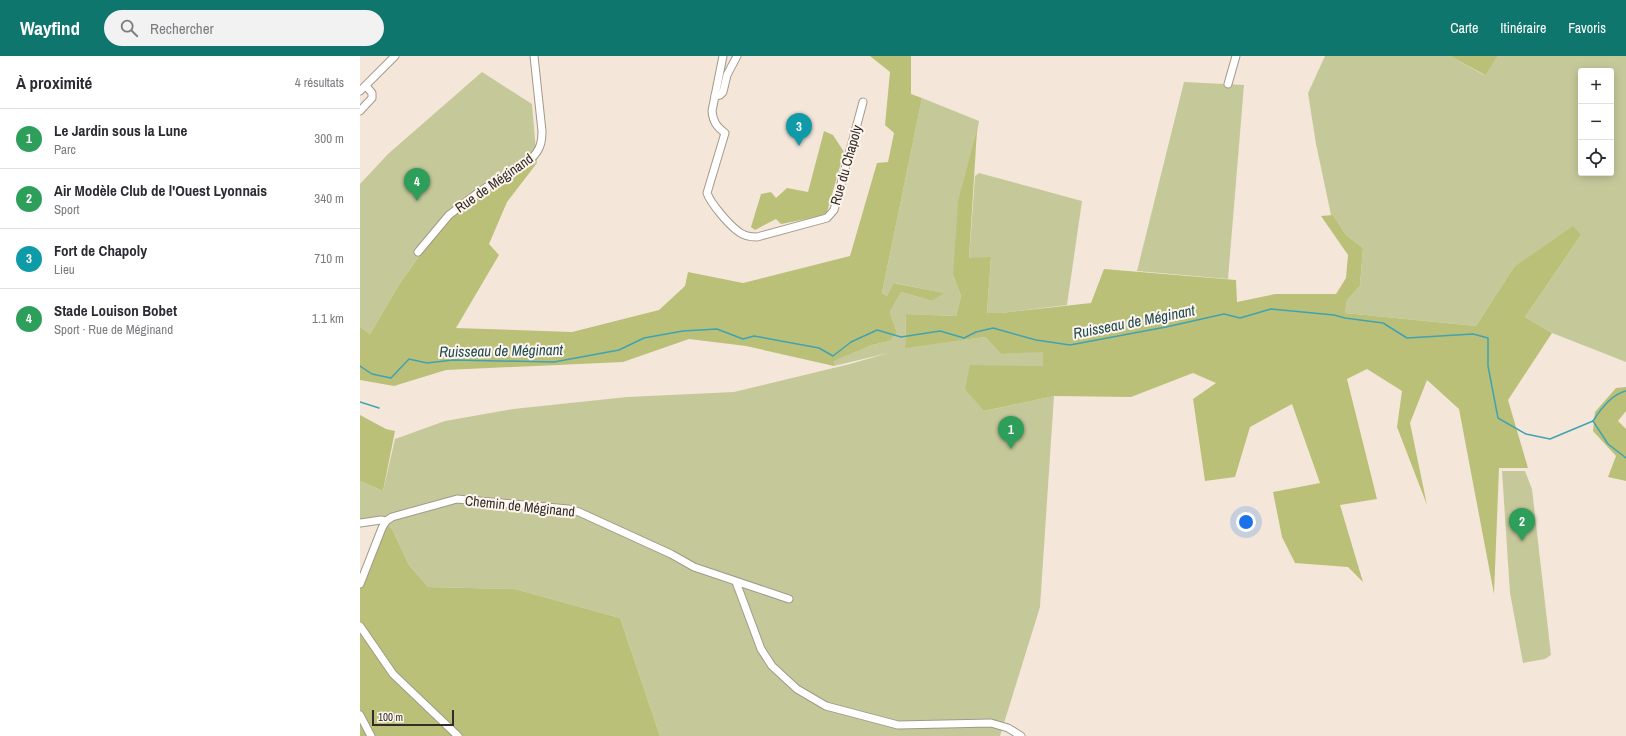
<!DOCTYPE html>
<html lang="fr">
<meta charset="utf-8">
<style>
body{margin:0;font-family:"Archivo Narrow",sans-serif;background:#f2f2f3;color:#2b2b33}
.controls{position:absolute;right:12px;top:12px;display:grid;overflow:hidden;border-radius:4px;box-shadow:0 2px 10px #0003}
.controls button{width:36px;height:36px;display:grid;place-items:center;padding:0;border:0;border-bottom:1px solid #e1e1e2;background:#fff;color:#2b2b33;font:20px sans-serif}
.scale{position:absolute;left:12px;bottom:10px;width:82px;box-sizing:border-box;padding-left:4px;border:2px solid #322d28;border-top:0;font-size:11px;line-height:14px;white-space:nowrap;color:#322d28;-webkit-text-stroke:3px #fdf5ed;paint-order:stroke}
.you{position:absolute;left:886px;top:466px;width:14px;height:14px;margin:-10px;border:3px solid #fff;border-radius:50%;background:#1a73e8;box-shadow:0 0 0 6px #1a73e833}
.badge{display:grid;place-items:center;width:26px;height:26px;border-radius:50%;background:#0f766e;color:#fff;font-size:13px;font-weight:700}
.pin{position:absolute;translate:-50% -33px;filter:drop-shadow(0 1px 2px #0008)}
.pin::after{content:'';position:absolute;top:21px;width:14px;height:12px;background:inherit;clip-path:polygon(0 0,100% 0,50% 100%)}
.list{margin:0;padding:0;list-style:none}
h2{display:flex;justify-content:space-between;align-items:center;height:52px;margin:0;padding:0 16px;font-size:17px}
h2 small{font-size:13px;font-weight:400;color:#7c7c81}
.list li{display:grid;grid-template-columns:26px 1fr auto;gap:12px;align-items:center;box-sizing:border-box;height:60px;padding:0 16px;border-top:1px solid #e1e1e2}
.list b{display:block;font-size:15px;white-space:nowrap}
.list p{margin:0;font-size:13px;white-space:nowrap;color:#7c7c81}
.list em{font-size:13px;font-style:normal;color:#7c7c81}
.icon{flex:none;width:22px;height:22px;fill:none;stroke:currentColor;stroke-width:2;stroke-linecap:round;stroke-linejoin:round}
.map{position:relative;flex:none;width:1266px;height:680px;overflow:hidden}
header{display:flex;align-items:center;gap:24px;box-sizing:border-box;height:56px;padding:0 20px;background:#0f766e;color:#fff}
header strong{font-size:19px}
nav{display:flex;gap:22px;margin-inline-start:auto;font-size:14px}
.search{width:280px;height:36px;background:#f2f2f3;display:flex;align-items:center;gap:10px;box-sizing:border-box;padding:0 14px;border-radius:22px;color:#7c7c81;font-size:15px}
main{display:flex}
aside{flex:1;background:#fff}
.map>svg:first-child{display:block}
.green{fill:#c5c99a;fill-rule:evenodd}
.forest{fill:#bbc078}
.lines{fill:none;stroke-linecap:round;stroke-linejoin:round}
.stream{stroke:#3fa3b2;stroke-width:1.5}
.minor-casing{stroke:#a3988b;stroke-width:9}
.minor{stroke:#fff;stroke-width:7}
.labels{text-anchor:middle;stroke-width:4;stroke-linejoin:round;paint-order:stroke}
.street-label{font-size:14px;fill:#322d28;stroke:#fdf5ed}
.water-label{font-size:15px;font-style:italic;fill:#204c53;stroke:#fdf5ed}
</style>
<header>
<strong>Wayfind</strong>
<div class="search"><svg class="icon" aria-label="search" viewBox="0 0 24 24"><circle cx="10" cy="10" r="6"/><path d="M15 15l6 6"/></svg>Rechercher</div>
<nav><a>Carte</a><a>Itinéraire</a><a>Favoris</a></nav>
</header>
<main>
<aside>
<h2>À proximité<small>4 résultats</small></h2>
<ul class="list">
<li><span class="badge" style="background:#2e9e5b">1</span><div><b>Le Jardin sous la Lune</b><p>Parc</p></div><em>300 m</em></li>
<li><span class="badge" style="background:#2e9e5b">2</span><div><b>Air Modèle Club de l'Ouest Lyonnais</b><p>Sport</p></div><em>340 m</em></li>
<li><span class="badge" style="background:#0f9aa8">3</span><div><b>Fort de Chapoly</b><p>Lieu</p></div><em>710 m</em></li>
<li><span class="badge" style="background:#2e9e5b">4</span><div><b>Stade Louison Bobet</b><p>Sport · Rue de Méginand</p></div><em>1.1 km</em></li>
</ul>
</aside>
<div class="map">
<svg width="1266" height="680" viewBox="0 0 1266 680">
<rect width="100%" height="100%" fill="#f4e7da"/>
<g class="green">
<path d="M965 0H1090L1124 19 1138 0H1266V306L1192 277 1165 261 1221 179 1154 211 1116 270 985 257 987 244 1000 230 1003 192 986 179 973 159H971L956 88 948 37ZM1221 15H1251V117H1221Z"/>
<path d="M122 16 172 48 177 107 135 129 62 196 40 227 10 278 0 271V128L28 98Z"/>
<path d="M824 26 884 29 868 223 777 215Z"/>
<path d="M562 42 619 65 593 219 601 240 596 260 546 258 545 291 625 281 641 298 684 295 683 310H610L624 355 694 340 680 551 640 680H300L260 562 155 533 68 531 49 509 33 475 26 465 0 467V425L23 435 35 383 85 365 153 353 267 341 374 336 490 308 528 297 474 310 473 305 512 289 530 285 537 277 530 256 541 236 572 245 583 237 535 227 527 240 522 237Z"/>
<path d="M619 117 722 145 707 249 641 257H627L631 202 609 203 615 120Z"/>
<path d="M1142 415H1165L1172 433 1191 599 1185 603 1163 607 1150 537Z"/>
</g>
<g class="forest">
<path d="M510 0H551V38L562 42 522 237 527 240 534 227 584 237 572 245 541 236 530 256 537 277 530 285 512 289 474 305V310L386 290 329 283 263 306 86 314 34 330 0 324V271L10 278 40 227 62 196 93 160 135 129 177 107 147 146 129 188 139 199 96 272 212 276 299 254 325 230 328 216 383 227 490 200 517 107 528 106 534 77 525 69 530 16Z"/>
<path d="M1090 0H1138L1125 19Z"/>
<path d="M617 74 609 202 631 201 627 257H641L731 247 744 213 876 224 877 246 915 238H976L986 222 988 199 961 160 973 159 986 179 1003 192 1000 230 987 244 985 257 1116 270 1154 211 1213 170 1221 179 1165 261 1192 277 1148 344 1168 412H1139L1134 538 1099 353 1067 324 1050 367 1067 449 1037 371 1042 335 1007 313 987 323 1017 443 980 449 1003 526 988 511 935 507 922 481 913 436 960 427 932 348 890 371 875 421 845 425 833 343 856 327 833 317 771 341 694 340 624 355 605 333 610 309 683 310V296L641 298 625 281 545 292 546 258 596 260 601 240 593 219 598 145Z"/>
<path d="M464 75 473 79 484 96 467 156 462 160 421 168 416 163 395 174 391 171 401 138 411 136 416 142 427 132 448 136Z"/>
<path d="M1266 331V355L1258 365 1266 373V425L1248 421 1256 400 1233 375 1235 356 1256 332Z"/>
<path d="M0 359 26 373 35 375 23 435 0 425Z"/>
<path d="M26 465 33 475 49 509 68 531 155 533 260 562 300 680H0V528Z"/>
</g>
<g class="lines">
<g class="stream">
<path d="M0 310 12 318 31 322 49 303 67 307 93 304 194 306 259 294 284 282 323 275 357 273 383 283 394 280 459 292 473 300 491 286 517 274 541 281 580 275 604 282 616 276 633 272 676 284 710 289 806 271 864 258 880 262 911 253 974 259 985 262 1023 267 1047 282 1113 278 1128 282V310L1138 362 1166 378 1190 383 1233 365 1248 388 1266 402"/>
<path d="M0 346 19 352"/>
<path d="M1233 365C1240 354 1252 338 1266 335"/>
</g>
<g class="minor-casing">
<g id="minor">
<path d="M363 0 352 55C353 66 357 71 365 77L347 137C351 148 369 169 379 176 384 180 390 181 397 181L467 162 474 154 503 46"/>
<path d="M868 28 876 0"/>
<path d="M0 35 35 0"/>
<path d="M355 40 360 39 363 36 367 19 377 0"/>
<path d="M0 55 12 42V37L6 30"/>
<path d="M58 196 89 159 119 136 171 103C180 94 182 87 182 75L174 0"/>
<path d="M0 467 21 464 26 465"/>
<path d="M376 526 401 593 412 610 437 633 466 650 538 669 631 667 648 672 661 680"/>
<path d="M0 528 22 472 26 465 32 461 97 443 208 453 219 456 311 498 334 511 429 543"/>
<path d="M0 570 33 618 98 680"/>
<path d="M0 659 11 680"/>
</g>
</g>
<use href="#minor" class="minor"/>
</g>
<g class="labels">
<g class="street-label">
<text transform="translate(486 109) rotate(-74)" y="5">Rue du Chapoly</text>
<text transform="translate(134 127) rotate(-35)" y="5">Rue de Méginand</text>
<text transform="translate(160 450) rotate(6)" y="5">Chemin de Méginand</text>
</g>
<g class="water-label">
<text transform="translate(774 266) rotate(-11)" y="5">Ruisseau de Méginant</text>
<text transform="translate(141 295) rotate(-1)" y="5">Ruisseau de Méginant</text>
</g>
</g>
</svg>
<div class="controls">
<button>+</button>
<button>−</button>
<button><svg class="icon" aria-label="locate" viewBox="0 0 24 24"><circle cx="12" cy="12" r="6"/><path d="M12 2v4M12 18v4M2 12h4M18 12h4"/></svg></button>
</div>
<div class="scale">100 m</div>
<div class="you"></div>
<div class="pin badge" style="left:651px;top:393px;background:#2e9e5b">1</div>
<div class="pin badge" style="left:1162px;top:485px;background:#2e9e5b">2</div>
<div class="pin badge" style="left:439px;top:90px;background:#0f9aa8">3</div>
<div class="pin badge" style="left:57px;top:145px;background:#2e9e5b">4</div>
</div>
</main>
